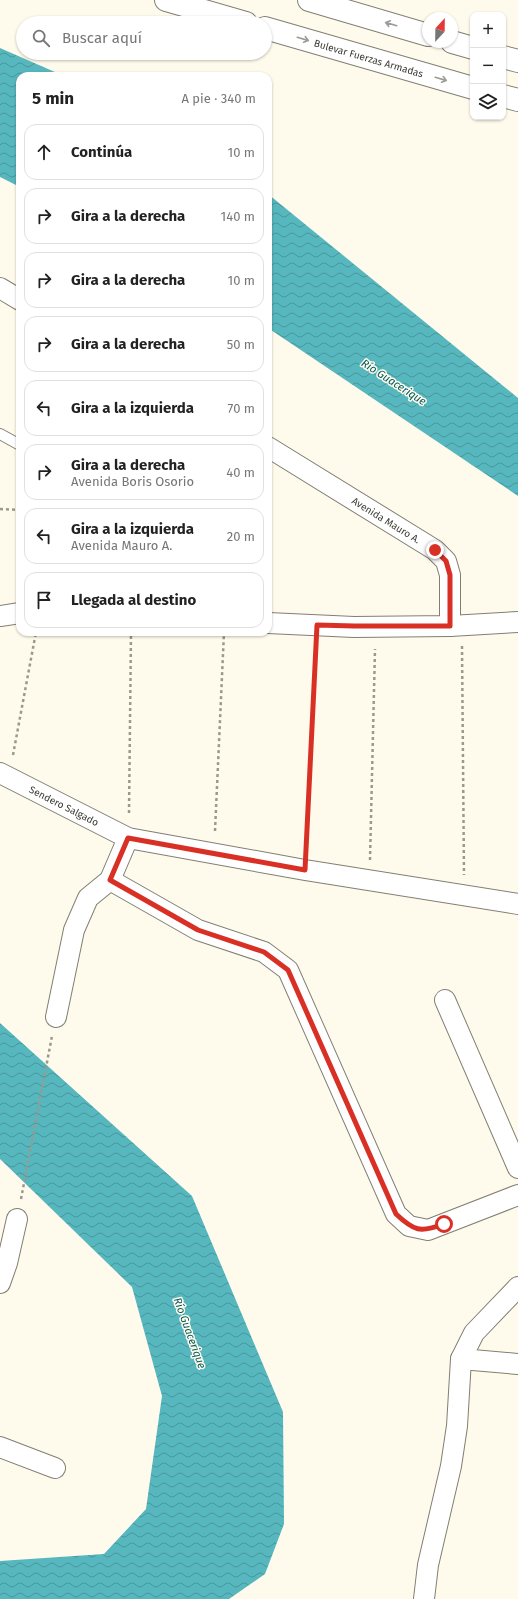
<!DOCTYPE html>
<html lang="es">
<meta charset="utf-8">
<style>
body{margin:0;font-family:"Fira Sans",sans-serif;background:#f6f6f6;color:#222}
.controls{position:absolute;right:12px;top:12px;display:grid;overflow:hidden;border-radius:8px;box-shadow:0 1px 3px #0004}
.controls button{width:36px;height:36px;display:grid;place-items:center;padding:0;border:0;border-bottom:1px solid #e0e0e0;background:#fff;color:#222;font:20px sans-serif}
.compass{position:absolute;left:422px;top:12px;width:36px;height:36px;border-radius:50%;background:#fff;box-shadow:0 1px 3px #0004;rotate:22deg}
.stop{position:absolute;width:12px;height:12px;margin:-9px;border:3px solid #d93025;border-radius:50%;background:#fff}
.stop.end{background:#d93025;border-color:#fff;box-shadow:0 1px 4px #0008}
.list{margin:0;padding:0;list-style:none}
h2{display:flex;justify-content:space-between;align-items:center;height:52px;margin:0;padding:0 16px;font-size:17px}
h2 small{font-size:13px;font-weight:400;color:#767676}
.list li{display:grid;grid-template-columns:26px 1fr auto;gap:12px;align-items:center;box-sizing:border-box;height:56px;margin:0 8px 8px;padding:0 8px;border:1px solid #e0e0e0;border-radius:12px}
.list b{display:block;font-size:15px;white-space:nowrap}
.list p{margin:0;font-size:13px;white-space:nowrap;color:#767676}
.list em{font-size:13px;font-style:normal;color:#767676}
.icon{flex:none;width:22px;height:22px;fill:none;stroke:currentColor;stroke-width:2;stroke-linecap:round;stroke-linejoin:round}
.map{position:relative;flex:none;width:518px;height:1599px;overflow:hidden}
.search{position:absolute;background:#fff;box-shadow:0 1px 3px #0004;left:16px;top:16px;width:256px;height:44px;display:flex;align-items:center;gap:10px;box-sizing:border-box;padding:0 14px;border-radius:22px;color:#767676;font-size:15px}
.panel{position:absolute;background:#fff;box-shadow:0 1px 3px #0004;left:16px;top:72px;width:256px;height:564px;border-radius:12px}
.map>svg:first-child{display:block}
.water{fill:url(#water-waves)}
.building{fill:#decdd2;stroke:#b3a3a8}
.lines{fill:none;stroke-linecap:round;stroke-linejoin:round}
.service-casing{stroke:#827f72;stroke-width:12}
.minor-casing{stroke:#827f72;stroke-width:22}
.trunk-casing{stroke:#827f72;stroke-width:24}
.path{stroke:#9b998e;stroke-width:2.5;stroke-dasharray:3 3;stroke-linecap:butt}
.service{stroke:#fff;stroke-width:10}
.minor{stroke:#fff;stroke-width:20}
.trunk{stroke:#fff;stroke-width:22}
.oneway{stroke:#9c9c99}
.route{stroke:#d93025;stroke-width:5}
.labels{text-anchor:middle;stroke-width:3;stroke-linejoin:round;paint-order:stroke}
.street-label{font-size:10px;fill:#3a3933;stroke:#fefbec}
.water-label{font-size:11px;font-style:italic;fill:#00595e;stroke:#fefbec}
</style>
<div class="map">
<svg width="518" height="1599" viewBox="0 0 518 1599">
<defs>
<pattern id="water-waves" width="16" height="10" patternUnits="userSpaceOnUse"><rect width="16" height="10" fill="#57b7be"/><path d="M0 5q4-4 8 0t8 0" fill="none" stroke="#49969b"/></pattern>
</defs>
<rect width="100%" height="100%" fill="#fefbec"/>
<g class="water">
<path d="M0 48 64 76H20V187L0 177Z"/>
<path d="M268 194 518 398V496L268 328Z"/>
<path d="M0 1023 192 1196 283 1412 284 1524 265 1574 229 1599H0V1561L104 1554 146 1509 162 1396 132 1287 0 1159Z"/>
</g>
<path class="building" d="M102 18 121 23H100Z"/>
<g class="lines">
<g class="service-casing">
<path id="service" d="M0 434 20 445"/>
</g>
<g class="minor-casing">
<g id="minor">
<path d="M0 288 20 300"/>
<path id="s1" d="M268 447 435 550 446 561 450 575V626"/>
<path d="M0 616 20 613"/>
<path d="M268 623 354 627 450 626 518 622"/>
<path id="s2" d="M0 773 128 838 305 870 518 904"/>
<path d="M110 880 198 930 264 952 288 970 396 1214 409 1226 428 1230 518 1195"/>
<path d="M445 1000 518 1168"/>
<path d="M56 1017 74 930 88 898 110 880 128 838"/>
<path d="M0 1283 7 1263 17 1219"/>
<path d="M461 1359 518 1364"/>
<path d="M0 1447 55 1468"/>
<path d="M424 1599 428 1565 451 1466 457 1426 461 1359 474 1333 518 1287"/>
</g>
</g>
<g class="trunk-casing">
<g id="trunk">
<path d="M166 0 246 23"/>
<path d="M309 0 428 35"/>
<path id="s3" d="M265 28 473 88"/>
<path d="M452 42 473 48"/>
<path d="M503 57 518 61"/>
<path d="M503 96 518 100"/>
</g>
</g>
<g class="path">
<path d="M0 509 20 510"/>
<path d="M462 646 464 875"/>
<path d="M13 755 36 632"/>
<path d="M129 813 131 632"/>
<path d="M215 831 224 632"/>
<path d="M306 848 316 647"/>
<path d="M370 860 375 649"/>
<path d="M21 1199 52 1036"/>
</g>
<use href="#service" class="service"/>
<use href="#minor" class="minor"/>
<use href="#trunk" class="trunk"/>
</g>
<defs><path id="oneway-shaft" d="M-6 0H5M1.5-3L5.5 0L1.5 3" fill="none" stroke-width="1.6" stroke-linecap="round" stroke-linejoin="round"/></defs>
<g class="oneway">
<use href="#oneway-shaft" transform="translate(391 24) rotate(-164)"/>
<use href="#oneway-shaft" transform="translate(303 39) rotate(16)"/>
<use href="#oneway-shaft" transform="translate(441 79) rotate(16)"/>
</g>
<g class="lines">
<path class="route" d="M435 550 446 561 450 575V626H354L317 625 305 870 128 838 110 880 198 930 264 952 288 970 396 1214C414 1231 420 1233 444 1224"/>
</g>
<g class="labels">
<g class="street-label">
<text dy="4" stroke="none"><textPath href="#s3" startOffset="108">Bulevar Fuerzas Armadas</textPath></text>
<text dy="4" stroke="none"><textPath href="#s1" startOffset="139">Avenida Mauro A.</textPath></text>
<text dy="4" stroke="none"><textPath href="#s2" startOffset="72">Sendero Salgado</textPath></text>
</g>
<g class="water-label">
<text transform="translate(394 382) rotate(33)" y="4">Río Guacerique</text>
<text transform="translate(190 1333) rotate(70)" y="4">Río Guacerique</text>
</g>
</g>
</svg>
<div class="controls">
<button>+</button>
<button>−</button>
<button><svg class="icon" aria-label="layers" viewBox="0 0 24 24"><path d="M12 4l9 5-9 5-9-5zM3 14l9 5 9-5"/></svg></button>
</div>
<svg class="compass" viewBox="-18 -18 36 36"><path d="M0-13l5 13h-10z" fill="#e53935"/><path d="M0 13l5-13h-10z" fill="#767676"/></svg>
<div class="stop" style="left:444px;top:1224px"></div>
<div class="stop end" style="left:435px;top:550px"></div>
<div class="search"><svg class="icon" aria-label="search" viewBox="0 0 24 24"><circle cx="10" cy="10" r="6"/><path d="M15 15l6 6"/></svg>Buscar aquí</div>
<section class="panel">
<h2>5 min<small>A pie · 340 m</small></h2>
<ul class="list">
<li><svg class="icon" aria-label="ahead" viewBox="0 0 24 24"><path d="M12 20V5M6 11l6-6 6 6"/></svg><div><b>Continúa</b></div><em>10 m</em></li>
<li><svg class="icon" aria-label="right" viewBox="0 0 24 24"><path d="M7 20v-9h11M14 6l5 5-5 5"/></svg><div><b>Gira a la derecha</b></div><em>140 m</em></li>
<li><svg class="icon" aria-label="right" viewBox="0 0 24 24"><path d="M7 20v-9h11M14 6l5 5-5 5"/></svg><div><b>Gira a la derecha</b></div><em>10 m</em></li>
<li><svg class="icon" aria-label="right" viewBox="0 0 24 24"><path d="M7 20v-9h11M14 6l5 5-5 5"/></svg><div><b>Gira a la derecha</b></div><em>50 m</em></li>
<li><svg class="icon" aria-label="left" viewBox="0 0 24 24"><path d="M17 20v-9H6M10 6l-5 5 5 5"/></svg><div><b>Gira a la izquierda</b></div><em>70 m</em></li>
<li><svg class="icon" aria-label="right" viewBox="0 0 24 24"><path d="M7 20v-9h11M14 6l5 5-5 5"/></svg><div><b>Gira a la derecha</b><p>Avenida Boris Osorio</p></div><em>40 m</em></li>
<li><svg class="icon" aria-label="left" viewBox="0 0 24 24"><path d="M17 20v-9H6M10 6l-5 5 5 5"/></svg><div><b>Gira a la izquierda</b><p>Avenida Mauro A.</p></div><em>20 m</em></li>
<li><svg class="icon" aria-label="arrive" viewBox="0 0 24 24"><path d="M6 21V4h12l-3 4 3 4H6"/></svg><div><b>Llegada al destino</b></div></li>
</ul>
</section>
</div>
